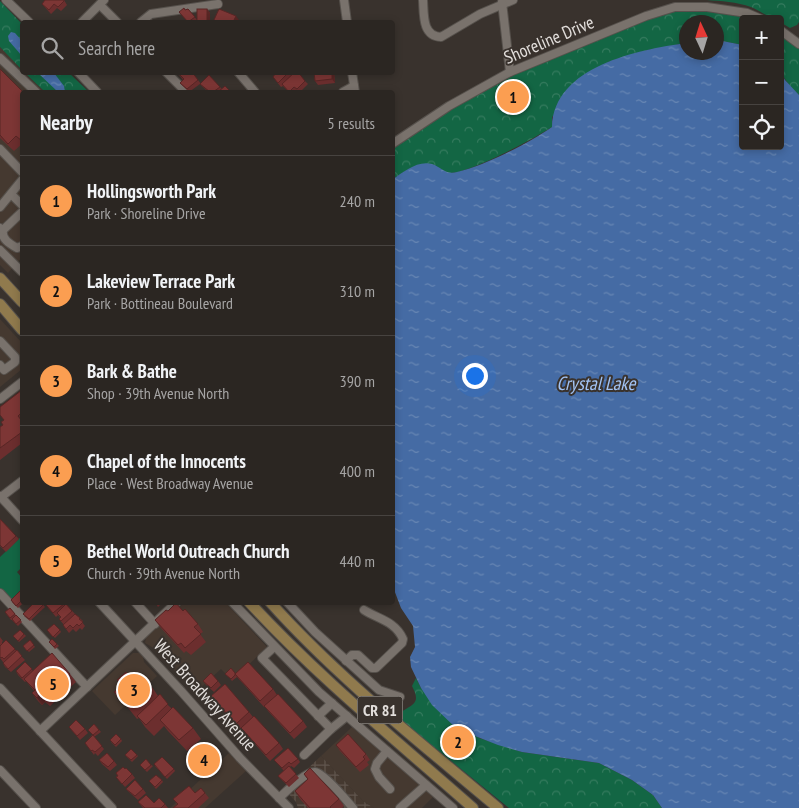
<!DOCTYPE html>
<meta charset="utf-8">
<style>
body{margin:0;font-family:"PT Sans Narrow",sans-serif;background:#37322f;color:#f1f3f6}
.controls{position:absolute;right:15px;top:15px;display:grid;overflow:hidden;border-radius:5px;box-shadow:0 2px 8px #0003}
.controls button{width:45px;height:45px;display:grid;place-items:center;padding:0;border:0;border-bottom:1px solid #474340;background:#2b2622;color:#f1f3f6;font:25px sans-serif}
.compass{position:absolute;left:679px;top:15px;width:45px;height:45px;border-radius:50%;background:#2b2622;box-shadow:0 2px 8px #0003;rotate:356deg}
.you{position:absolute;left:474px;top:375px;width:18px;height:18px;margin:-12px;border:4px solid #fff;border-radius:50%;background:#1a73e8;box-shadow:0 0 0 8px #1a73e833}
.badge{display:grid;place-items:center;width:32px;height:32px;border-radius:50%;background:#fb9e51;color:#111;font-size:16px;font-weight:700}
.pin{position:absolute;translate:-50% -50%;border:2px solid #fff;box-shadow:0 1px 5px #0006}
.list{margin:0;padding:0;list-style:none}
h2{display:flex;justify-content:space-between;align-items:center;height:65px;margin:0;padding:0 20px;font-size:21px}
h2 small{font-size:16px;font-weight:400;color:#a6a5a5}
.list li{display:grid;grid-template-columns:32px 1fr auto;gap:15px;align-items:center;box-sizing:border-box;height:90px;padding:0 20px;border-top:1px solid #474340}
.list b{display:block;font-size:19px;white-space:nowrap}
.list p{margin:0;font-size:16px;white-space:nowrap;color:#a6a5a5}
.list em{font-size:16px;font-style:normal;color:#a6a5a5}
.icon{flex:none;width:28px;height:28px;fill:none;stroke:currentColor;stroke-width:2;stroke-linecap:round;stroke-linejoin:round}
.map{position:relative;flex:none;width:799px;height:808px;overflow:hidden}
.search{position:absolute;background:#2b2622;box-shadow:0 2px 8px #0003;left:20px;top:20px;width:375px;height:55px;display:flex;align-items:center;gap:12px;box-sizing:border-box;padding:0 18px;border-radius:5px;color:#a6a5a5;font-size:19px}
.panel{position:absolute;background:#2b2622;box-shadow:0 2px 8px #0003;left:20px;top:90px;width:375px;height:515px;border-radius:5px}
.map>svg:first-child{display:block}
.built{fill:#453930}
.industrial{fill:url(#industrial-grid)}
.grass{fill:#136644}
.park{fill:url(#park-crowns)}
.water{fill:url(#water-ripples)}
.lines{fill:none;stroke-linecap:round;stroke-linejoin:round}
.minor-casing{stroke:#56514c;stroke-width:10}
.major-casing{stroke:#56514c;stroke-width:12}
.minor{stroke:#79726c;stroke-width:8}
.major{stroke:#907a4d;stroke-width:10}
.wall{fill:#6c2e2e}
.shaded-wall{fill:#582625}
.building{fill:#7d3635;stroke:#582625}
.labels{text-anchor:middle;stroke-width:4;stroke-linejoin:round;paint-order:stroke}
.shield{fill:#39322d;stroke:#afaaa7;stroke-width:1}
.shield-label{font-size:16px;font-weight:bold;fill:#e2dedb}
.street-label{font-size:18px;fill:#e2dedb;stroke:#39322d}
.water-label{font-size:19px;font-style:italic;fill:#a2c3f4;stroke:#39322d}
</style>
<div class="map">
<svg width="799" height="808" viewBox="0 0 799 808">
<defs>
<pattern id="industrial-grid" width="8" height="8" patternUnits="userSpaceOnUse" patternTransform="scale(1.25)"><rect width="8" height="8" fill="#453930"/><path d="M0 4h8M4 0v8" fill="none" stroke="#60554d"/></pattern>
<pattern id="park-crowns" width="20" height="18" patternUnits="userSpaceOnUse" patternTransform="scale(1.25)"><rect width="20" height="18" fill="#136644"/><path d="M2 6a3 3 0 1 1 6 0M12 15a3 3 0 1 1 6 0" fill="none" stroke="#357b5e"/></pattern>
<pattern id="water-ripples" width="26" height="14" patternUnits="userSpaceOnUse" patternTransform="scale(1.25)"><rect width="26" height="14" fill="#456ba4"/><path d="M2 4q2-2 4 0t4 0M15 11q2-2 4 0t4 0" fill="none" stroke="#6887b4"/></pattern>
</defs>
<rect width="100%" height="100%" fill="#39322d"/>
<g class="built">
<path d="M0 47 22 70V72L25 73 45 92H22V192L20 195 22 198V257L8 273 0 265Z"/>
<path d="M0 319 22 343V369L0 387Z"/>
<path d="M184 603H226L267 647 237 676 227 675 221 669 195 693 152 647 145 643 146 637Z"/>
<path d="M133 653H139L143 657 144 662 157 676 115 715 92 691Z"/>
<path d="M352 727 420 785 433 797 422 808H374L363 801 321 756Z"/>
<path d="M229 753 246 771 205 808H170Z"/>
</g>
<path class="industrial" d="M321 756 363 801 374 808H298L296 802 285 790Z"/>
<path class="grass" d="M22 536V567L17 572 22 578V590L10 601 0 590V557Z"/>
<g class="park">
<path d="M707 0H799V22L797 25 790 28 780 22V19C769 19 761 11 751 7 737 2 721 1 707 0Z"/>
<path d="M0 1 22 24V70L0 47Z"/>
<path d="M675 7H707L761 19H743V45L717 40 716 22H686V43L648 50 608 62 552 117V127C535 138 467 175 449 173 443 172 437 167 432 164L407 170 393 179V144L510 72Z"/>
<path d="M780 30 799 44V95C774 72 780 62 780 30Z"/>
<path d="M25 73H69L89 92H45Z"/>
<path d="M416 678 421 688 479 738 522 752 599 763 632 780 653 795 662 808H509L397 717C406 704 424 708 412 686Z"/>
</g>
<g class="water">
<path d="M11 32 15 33 22 41V56L9 41 8 36Z"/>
<path d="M717 40 743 45V146H780V72L785 80 799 95V808H662L653 795 632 780 599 763 522 752 498 745 457 729 432 705 421 688 411 667 410 657 415 647 413 626 401 608 393 587V179C403 172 418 160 432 164 441 167 445 175 457 172 484 166 529 143 552 127 554 66 638 50 686 43V52H716Z"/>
<path d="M38 73H54L64 86 65 92H58Z"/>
</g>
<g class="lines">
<g class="minor-casing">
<g id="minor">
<path d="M6 0 29 22"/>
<path d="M344 0 347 22"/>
<path d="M423 0C424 15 422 36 441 37L480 14 513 0"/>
<path d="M502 2 510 72"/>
<path d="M100 5 117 22"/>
<path d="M82 22 104 0"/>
<path d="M141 22 151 14 218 4"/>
<path d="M780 30 799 44"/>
<path d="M0 58 36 92"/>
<path d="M78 72 97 92"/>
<path d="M166 72 186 92"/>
<path d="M238 72 255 92"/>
<path d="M352 72 355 92"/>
<path d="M343 92 354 86"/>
<path d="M392 144 449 106 510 72 646 16 675 7H707L747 13 761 19"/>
<path d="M0 149 22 172"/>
<path d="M11 194 22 205"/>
<path d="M0 207 22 180"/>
<path d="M0 228 3 230C1 239 10 244 17 248L22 246"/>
<path d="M3 230 22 212"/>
<path d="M0 250 22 272"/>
<path d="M0 341 15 357V362L4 370 0 365"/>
<path d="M0 399 22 382"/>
<path d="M0 496 22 520"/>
<path d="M1 497 22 481"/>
<path d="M0 593 87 687"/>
<path d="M99 602 181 691 240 758 289 808"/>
<path d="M135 602 155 624"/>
<path d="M232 602 319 692 453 808"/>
<path d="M287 602 315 632 379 690 400 697"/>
<path d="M274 647 262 658 331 729 347 716"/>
<path d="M346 661 352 655H358L372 668H376L402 643 403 639C395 621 378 619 364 610"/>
<path d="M0 688 112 808"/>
<path d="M318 716 332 703"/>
<path d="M40 731 177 602"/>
<path d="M387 751 377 763 375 769 379 777 390 789"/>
<path d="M304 755 331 729"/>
<path d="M0 770 36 808"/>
<path d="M279 798C287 791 305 772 315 772 323 772 347 801 353 808"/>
<path d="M400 808 426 785"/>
</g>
</g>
<g class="major-casing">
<g id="major">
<path d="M0 278 22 302"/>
<path d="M0 304 22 330"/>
<path d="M249 602C318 677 397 741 473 808"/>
<path d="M270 602C339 679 420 742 498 808"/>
</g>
</g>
<use href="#minor" class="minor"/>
<use href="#major" class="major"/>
</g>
<g class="wall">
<path d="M64 0 67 5 61 11 57 8 51 14 42 4Z"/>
<path d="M188 9 197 20 207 9 210 13V22H187L185 10Z"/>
<path d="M0 69 22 92V144L14 151 0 138Z"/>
<path d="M177 72 198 80 201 84 220 87 222 89 231 92H208L200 84 189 92 180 83 183 80Z"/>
<path d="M273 72H294L305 81 308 84 300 92 297 91 295 92H289L283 86 281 87 276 81 275 75Z"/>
<path d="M314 72H334L335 83 318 85 315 81Z"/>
<path d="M22 390V443L0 460V427L3 425 4 420Z"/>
<path d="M0 519 19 539 6 552 0 546Z"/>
<path d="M22 589V602H24L18 608 12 602Z"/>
<path d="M41 602 45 607 30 621 24 616Z"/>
<path d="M64 602 75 614 83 621 82 622 85 626 82 630 80 628 76 632 73 629 69 633 63 625H64L59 619 60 617 58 615 56 617 46 605Z"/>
<path d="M155 602H163L158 607Z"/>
<path d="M10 608 22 622 18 626 12 620H11L5 612Z"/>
<path d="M168 611H183L198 624 203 632 200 634 206 642 191 655 186 651 184 653 161 628 155 620Z"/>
<path d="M60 630 61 632 55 638 49 632Z"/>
<path d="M24 634 26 636 19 642 13 636Z"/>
<path d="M0 637 3 641 2 642V644L6 640 25 660 11 672 5 667 3 663V662L0 658Z"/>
<path d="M30 640 35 647 29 652 23 646Z"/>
<path d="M49 642 57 644 59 646 55 649Z"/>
<path d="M25 662 33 671 70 674 76 682 50 706 45 702 42 705 38 701 32 693 34 691 26 681 25 682 18 675 16 671Z"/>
<path d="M235 673 273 689 277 695 303 721 307 727 294 739 268 711 265 706 264 707 237 677 232 681 227 675Z"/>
<path d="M117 680 152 687 158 696 193 728 201 739 187 751 168 731 164 726 154 736 145 727 139 718 137 719 125 704 118 698 114 692 122 686Z"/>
<path d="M203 681H218L221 685 214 692 206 685Z"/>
<path d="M211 696 249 712 253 717 279 743 283 749 270 761 245 733 241 728 240 729 215 702Z"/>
<path d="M94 724 101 732 94 737 104 749 98 756 95 753 94 755 85 743 92 735Z"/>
<path d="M69 727 85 729 88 733 80 740Z"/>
<path d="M121 739 122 741 116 747 111 742Z"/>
<path d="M336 745 366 754 370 760 367 762 369 765 360 772 340 751Z"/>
<path d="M191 752 210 757 212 761 211 762 212 763 205 770Z"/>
<path d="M125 755H137L138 756 132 762Z"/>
<path d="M298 759 300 762 294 768 291 766 290 767 299 778 289 787 278 776 284 771 274 760Z"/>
<path d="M99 760 114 761 117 765 110 771 102 764Z"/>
<path d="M151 765 153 766 147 772 141 766Z"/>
<path d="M155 766 174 769 175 771 167 779Z"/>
<path d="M125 769 132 774 135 778 125 787 116 777 118 776 116 773Z"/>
<path d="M304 774 339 799 344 806 342 808H308L300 799 295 791 308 780Z"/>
<path d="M162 780 163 782 156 789 149 781Z"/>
<path d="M126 789H143L146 793 138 800 129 792Z"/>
<path d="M195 793H205L209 798 198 808H173L177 804 173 799Z"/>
<path d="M138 802 165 804 168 808H143Z"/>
</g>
<g class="shaded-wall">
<path d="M207 9 210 13V22H207Z"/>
<path d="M236 16 239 20 238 22H233Z"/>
<path d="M332 72H334L335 83 332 79Z"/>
<path d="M40 694 45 702 42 705 37 698Z"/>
</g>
<g class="building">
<path d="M45 0H64V1L58 7 54 4 49 10 42 4Z"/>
<path d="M184 8 185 10 188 9 195 17 188 22 179 12Z"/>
<rect x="197" y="9" width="10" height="13"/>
<path d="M219 9 236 16 233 22H213Z"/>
<path d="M0 69 23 92H22V141L16 136 8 144 0 135Z"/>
<path d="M177 72H192L198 80 187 89 180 83 184 79Z"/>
<path d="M274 72H289L278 83 273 77 275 74Z"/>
<path d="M295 72H298L305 81 297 89 294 87 289 92 282 84Z"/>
<path d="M314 72H332V79L315 81Z"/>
<path d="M209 75 220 87 213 92H210L200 84Z"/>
<path d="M225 86 231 92H218Z"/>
<path d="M22 390V412L18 416 22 421V432L0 448V427L3 425 1 422 4 420 0 415V407Z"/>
<path d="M0 519 16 536 3 548 0 545Z"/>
<path d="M22 589V600L16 606 11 600Z"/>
<path d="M35 602H41L43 605 29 619 23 614Z"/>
<path d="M48 602H64L65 603 53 613 46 605Z"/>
<path d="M176 603 183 611 185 609 198 624 194 627 201 634 185 648 181 643 178 645 155 620 166 610 168 611Z"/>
<path d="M66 604 72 611 61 621 59 619 61 617 57 613Z"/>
<path d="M10 608 15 614 10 618 5 612Z"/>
<path d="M75 614 80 618 79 619 83 622 79 626 77 624 73 628 70 625 66 629 63 625Z"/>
<path d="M16 615 21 620 16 624 12 619Z"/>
<path d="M54 624 60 630 53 637 47 630Z"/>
<path d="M20 630 24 634 18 641 13 636Z"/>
<path d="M52 639 57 644 54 647 49 642Z"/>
<path d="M6 640 15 649 4 659 2 657 1 658 0 657V646Z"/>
<path d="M30 640 34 645 27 651 23 646Z"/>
<path d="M17 650 22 656 8 669 3 663Z"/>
<path d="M52 653 70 674 44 698 40 694 37 698 32 693 35 690 24 679Z"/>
<path d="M25 662 32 669 22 678 16 671Z"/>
<path d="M248 662 273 689 260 701 235 674Z"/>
<path d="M231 668 235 673V675L231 679 225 674Z"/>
<path d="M126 672 137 684 120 698 114 692 122 685 117 680Z"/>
<path d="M211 673 218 681 211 688 203 681Z"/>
<path d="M144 678 152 687 130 708 121 698Z"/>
<path d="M225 684 249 712 236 724 211 696Z"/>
<path d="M160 694 168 704 146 725 137 716Z"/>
<path d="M278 694 303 721 290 733 264 706Z"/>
<path d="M173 707 193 728 179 740 160 720Z"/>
<path d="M254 716 279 743 266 755 241 728Z"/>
<path d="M76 720 85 729 77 736 69 727Z"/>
<path d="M94 724 99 730 93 735 88 730Z"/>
<path d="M116 734 121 739 115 745 110 740Z"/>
<path d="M348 734 366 754 363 757 365 759 356 767 336 745Z"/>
<path d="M93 735 102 746 95 752 92 750 91 751 85 743Z"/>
<path d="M197 746 210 757 208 758 210 759 202 766 191 752Z"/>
<path d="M288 748 298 759 291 764 289 762 282 768 274 760Z"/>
<path d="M131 749 137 755 131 760 125 755Z"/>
<path d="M107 753 114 761 108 767 99 760Z"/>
<path d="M162 757 174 769 165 777 154 764Z"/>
<path d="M146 759 151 765 145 770 140 765Z"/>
<path d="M289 766 296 774 286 783 278 776Z"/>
<path d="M123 767 125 769 126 768 132 774 122 784 116 777 118 776 116 773Z"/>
<path d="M310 768 339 799 330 807 331 808H310L295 791 308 779 304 774Z"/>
<path d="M156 775 162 780 155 787 149 781Z"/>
<path d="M135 780 143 789 135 796 126 789Z"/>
<path d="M189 786 195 793 201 788 205 793 188 808H173L178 804 173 799Z"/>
<path d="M146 795 154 803 159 798 165 804 161 808H145L138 802Z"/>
</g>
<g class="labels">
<rect class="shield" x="357.5" y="696.5" width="45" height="27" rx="4"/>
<g class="shield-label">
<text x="380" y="716">CR 81</text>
</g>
<g class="street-label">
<text transform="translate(549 40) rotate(-23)" y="6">Shoreline Drive</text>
<text transform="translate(205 695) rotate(48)" y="6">West Broadway Avenue</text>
</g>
<g class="water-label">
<text x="596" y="390">Crystal Lake</text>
</g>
</g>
</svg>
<div class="controls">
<button>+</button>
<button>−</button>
<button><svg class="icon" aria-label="locate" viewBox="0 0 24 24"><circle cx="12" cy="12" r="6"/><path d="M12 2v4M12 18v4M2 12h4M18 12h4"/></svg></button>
</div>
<svg class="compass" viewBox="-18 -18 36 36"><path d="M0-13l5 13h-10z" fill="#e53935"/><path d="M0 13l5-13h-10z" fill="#a6a5a5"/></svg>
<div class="you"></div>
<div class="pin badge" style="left:513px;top:97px">1</div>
<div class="pin badge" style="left:458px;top:742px">2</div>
<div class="pin badge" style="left:134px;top:690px">3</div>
<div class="pin badge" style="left:204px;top:760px">4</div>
<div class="pin badge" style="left:53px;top:684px">5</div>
<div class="search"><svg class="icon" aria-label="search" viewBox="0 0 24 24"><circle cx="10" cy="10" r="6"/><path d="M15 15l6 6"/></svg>Search here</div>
<section class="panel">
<h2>Nearby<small>5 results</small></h2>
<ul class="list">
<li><span class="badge">1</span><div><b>Hollingsworth Park</b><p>Park · Shoreline Drive</p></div><em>240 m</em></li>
<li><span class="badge">2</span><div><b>Lakeview Terrace Park</b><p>Park · Bottineau Boulevard</p></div><em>310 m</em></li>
<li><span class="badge">3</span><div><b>Bark &amp; Bathe</b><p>Shop · 39th Avenue North</p></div><em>390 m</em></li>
<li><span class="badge">4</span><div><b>Chapel of the Innocents</b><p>Place · West Broadway Avenue</p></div><em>400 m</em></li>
<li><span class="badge">5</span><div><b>Bethel World Outreach Church</b><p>Church · 39th Avenue North</p></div><em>440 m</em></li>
</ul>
</section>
</div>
